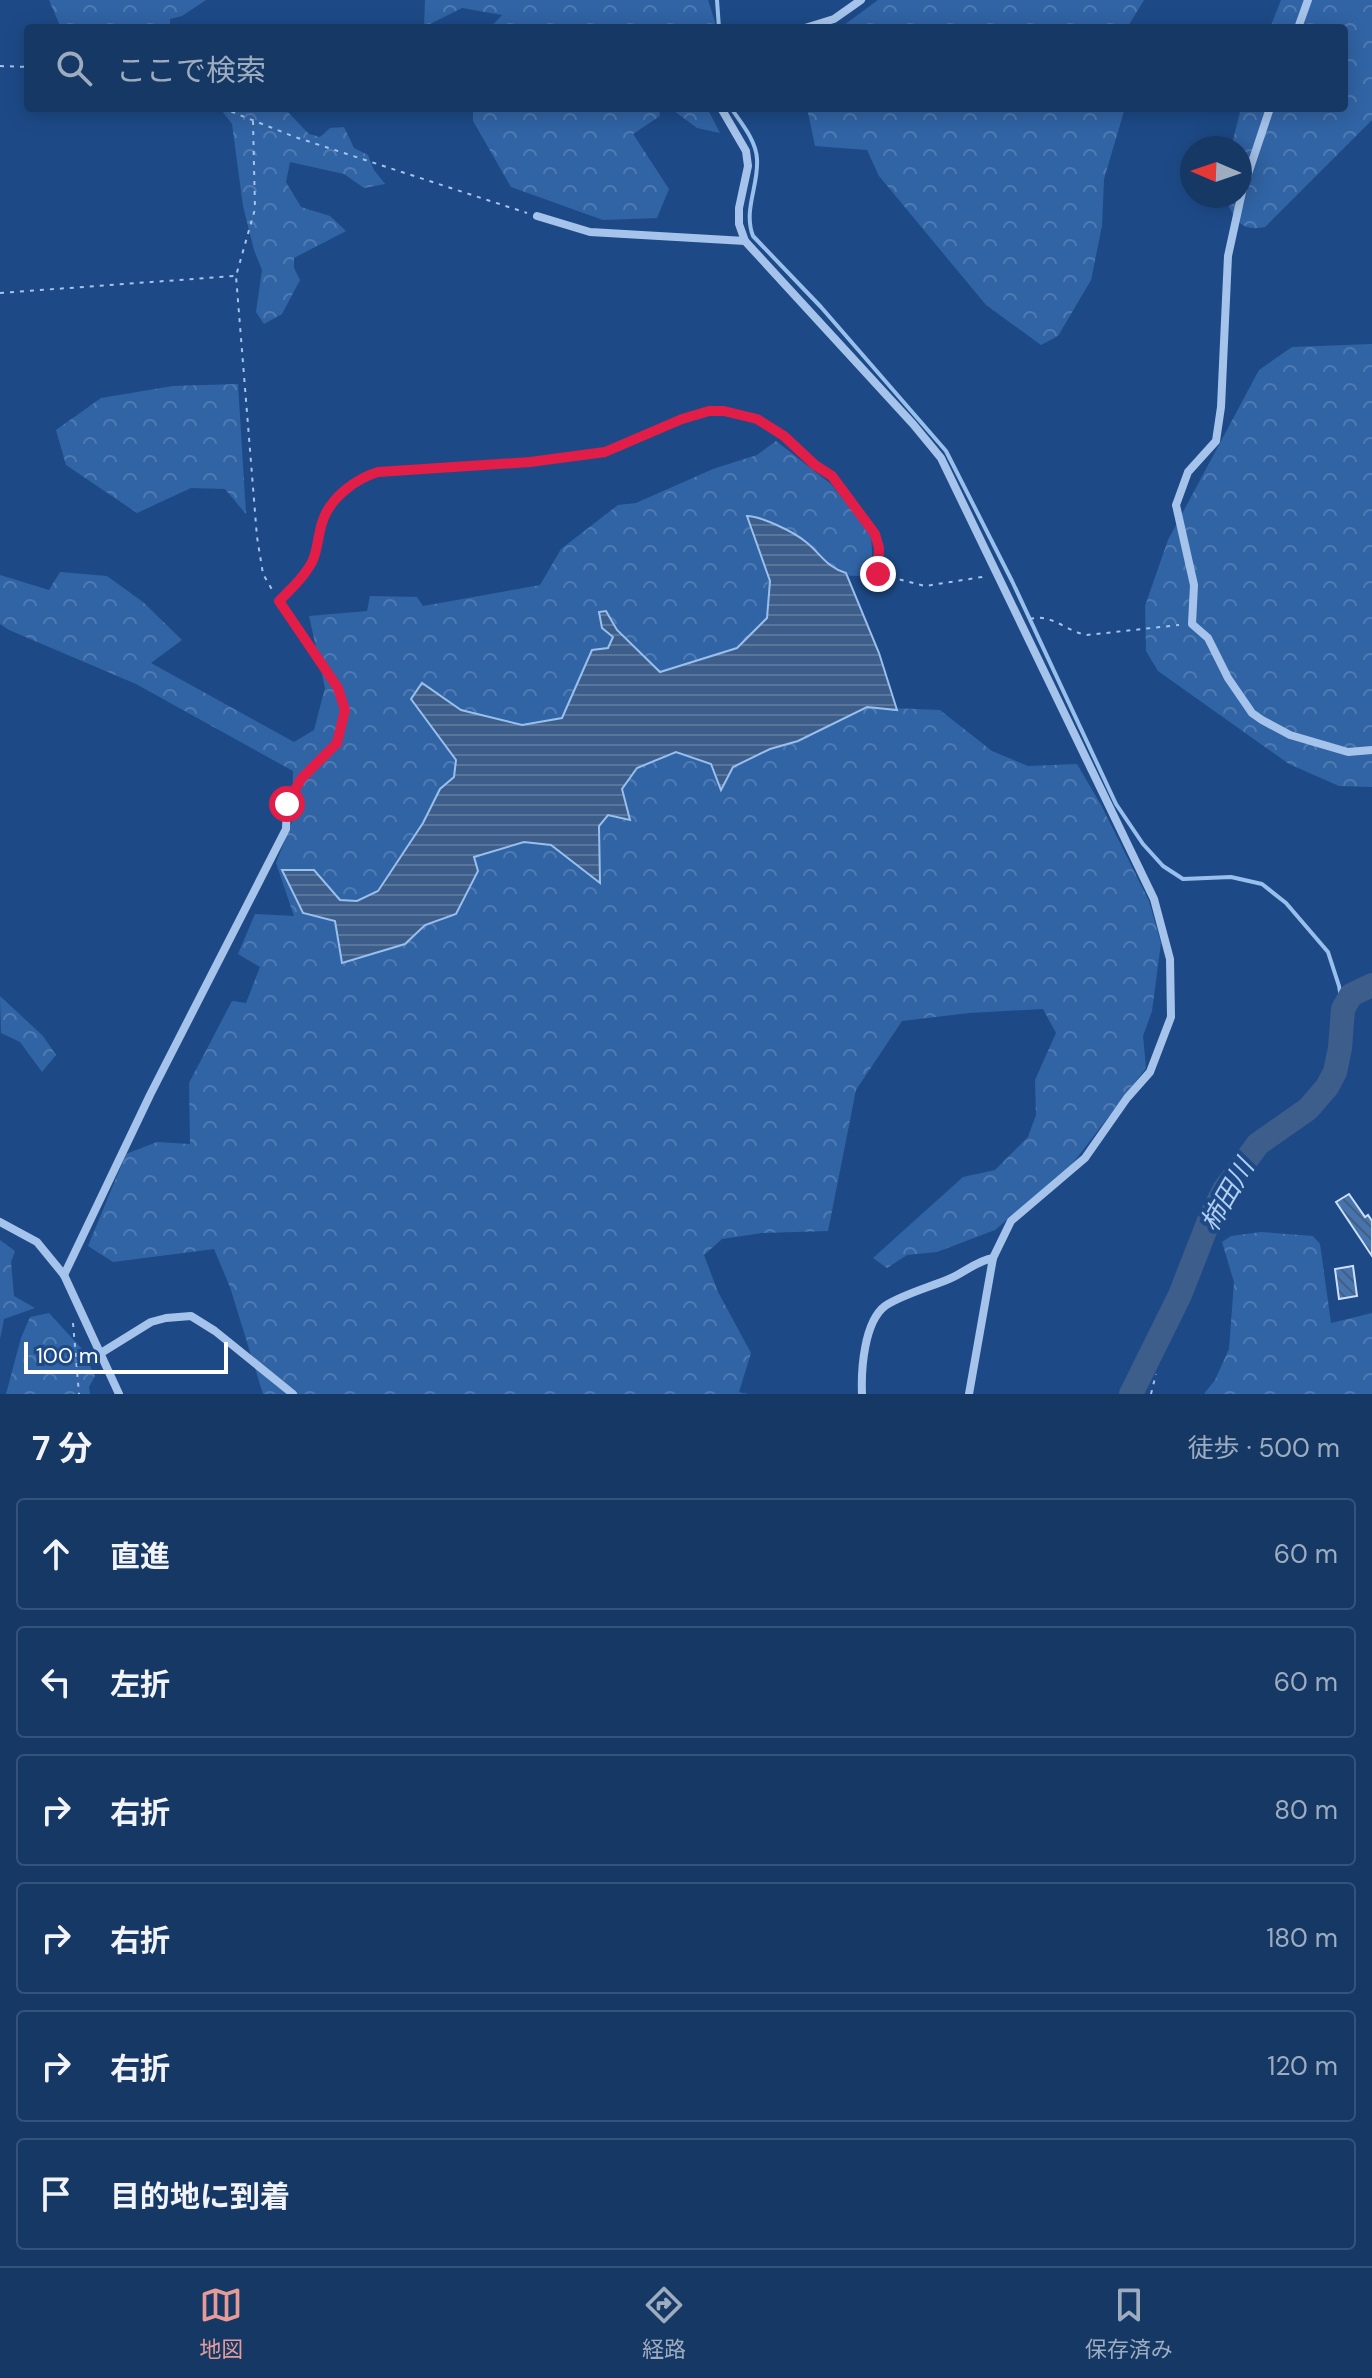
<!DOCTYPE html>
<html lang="ja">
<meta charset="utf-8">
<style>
body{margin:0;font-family:"DM Sans","Noto Sans JP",sans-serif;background:#23436e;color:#f1f3f6}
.compass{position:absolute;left:1180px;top:136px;width:72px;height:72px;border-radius:50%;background:#163865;box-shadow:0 4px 20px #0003;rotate:272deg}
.scale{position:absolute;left:24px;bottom:20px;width:204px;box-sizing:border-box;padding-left:8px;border:4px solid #fff;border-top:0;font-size:22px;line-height:28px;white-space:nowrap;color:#fff;-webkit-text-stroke:6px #1d4a87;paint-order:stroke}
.stop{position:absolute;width:24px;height:24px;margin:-18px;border:6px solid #e11d48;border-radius:50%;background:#fff}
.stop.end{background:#e11d48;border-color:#fff;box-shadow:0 2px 8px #0008}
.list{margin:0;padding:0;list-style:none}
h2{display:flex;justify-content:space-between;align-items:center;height:104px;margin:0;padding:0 32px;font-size:34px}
h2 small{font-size:26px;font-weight:400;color:#9eacbf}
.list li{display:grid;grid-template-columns:52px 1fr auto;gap:24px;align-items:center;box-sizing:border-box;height:112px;margin:0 16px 16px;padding:0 16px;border:2px solid #355279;border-radius:8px}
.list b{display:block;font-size:30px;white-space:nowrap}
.list em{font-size:26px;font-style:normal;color:#9eacbf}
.icon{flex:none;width:44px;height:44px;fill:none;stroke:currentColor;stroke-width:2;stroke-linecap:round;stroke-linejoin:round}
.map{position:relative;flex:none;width:1372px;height:1394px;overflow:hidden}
.search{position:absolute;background:#163865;box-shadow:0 4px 20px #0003;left:24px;right:24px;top:24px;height:88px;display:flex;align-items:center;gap:20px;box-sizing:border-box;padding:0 28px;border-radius:8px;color:#9eacbf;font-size:30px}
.sheet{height:872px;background:#163865}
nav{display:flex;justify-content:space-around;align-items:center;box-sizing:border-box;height:112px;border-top:2px solid #355279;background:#163865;font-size:22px;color:#9eacbf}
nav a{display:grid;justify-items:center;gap:4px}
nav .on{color:#e69b98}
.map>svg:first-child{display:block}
.forest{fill:url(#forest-crowns)}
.water{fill:url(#water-rules);stroke:#99bfed;stroke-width:2}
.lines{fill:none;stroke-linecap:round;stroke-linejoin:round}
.stream{stroke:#99bfed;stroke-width:4}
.river{stroke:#3d5e8a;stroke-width:24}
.building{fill:url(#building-back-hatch);stroke:#cbdff8;stroke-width:2}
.path{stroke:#a6c4eb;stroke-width:2;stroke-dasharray:4 6;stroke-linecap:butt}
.street{stroke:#a6c4eb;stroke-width:8}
.route{stroke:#e11d48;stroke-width:10}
.labels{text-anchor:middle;stroke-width:8;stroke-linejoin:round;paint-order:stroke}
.water-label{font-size:26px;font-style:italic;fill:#b2cff2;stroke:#1d4a87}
</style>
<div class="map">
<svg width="1372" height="1394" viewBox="0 0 1372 1394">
<defs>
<pattern id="forest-crowns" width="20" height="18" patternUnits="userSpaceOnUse" patternTransform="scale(2)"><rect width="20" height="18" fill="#3164a5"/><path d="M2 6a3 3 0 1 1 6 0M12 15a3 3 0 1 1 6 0" fill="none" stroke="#507bb2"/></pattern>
<pattern id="water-rules" width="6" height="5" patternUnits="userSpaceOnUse" patternTransform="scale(2)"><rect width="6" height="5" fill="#3d5e8a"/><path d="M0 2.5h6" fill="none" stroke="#5a769c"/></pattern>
<pattern id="building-back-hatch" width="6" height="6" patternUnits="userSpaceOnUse" patternTransform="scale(2)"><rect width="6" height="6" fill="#4574b0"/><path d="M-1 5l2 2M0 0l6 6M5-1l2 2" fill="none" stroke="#495e79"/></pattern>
</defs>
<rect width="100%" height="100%" fill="#1d4a87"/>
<g class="forest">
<path d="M49 0H206L182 16 170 19V28H61Z"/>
<path d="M425 0H708L717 28H490L502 15 462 8 424 27Z"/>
<path d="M878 0H1144L1127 28H840Z"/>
<path d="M1281 0H1372V120L1265 227C1240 232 1236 220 1225 199V196H1240V148H1231L1241 108H1344V28H1270Z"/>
<path d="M220 108H284L309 134 320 137 330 128 344 127 354 148 368 155 374 170 385 184 364 188 344 174 290 162 286 182 301 207 330 216 346 231 294 258V268L300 280 282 314 264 324 256 312 262 270 254 250 243 206 232 124Z"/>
<path d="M473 108H659L660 116 633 134 669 189 657 218 603 220 511 187 473 121Z"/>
<path d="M670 108H707L720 133 697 128Z"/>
<path d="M807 108H1125L1104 179 1102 226 1091 280 1058 336 1041 345 986 305 879 176 867 150 815 146Z"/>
<path d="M1372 344V787L1339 786 1289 764 1158 671 1146 651 1145 606 1168 540 1259 370 1292 347Z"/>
<path d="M238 384 246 514 225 489 191 488 137 513 66 465 56 430 101 398 173 386Z"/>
<path d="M776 441 831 484 871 533 873 574C831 583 831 560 805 541 790 530 765 524 748 516L770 581 767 618 737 648 660 672 617 630 606 611 602 628 613 636 608 648 592 650 562 718 522 726 461 710 422 683 411 699 456 760 454 777 440 789 423 823 377 891 357 901 339 900 314 870 335 921 342 962 405 944 425 925 456 914 478 871 474 857 524 842 551 845 600 881 599 825 608 814 629 820 622 789 637 768 676 752 711 764 722 789 733 767 770 749 798 741 867 707 940 710 992 751 1028 766 1077 764 1101 805 1149 901 1161 943 1152 1011 1143 1036 1146 1068 1073 1163 995 1230 937 1252 907 1255 887 1268 873 1258 963 1177 995 1170 1028 1137 1036 1115 1035 1080 1056 1033 1043 1009 969 1013 902 1021 856 1090 828 1231 762 1233 722 1239 704 1255 718 1292 751 1353 739 1392 747 1394H263L230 1287 214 1249 113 1262 88 1246 126 1154 157 1142 190 1144 189 1083 232 1001 246 1003 260 967 238 954 255 914 294 916 276 863 292 822 293 771 136 684 9 630 0 624V575L49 590 60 572 107 576 143 602 182 640 151 663 294 742 314 730 325 688 309 616 367 611 370 596 417 597 423 606 540 585 561 549 618 505 636 503 713 469 757 455Z"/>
<path d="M0 996 43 1036 56 1055 42 1072 20 1042 1 1033Z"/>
<path d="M1261 1232 1313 1236 1320 1244 1331 1323 1372 1313V1394H1204L1215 1380 1229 1349 1234 1282 1222 1242 1231 1236Z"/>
<path d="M0 1240 15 1251 11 1262 14 1296 35 1308 4 1319 0 1339Z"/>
<path d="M49 1313 82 1349 95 1376 89 1387 90 1394H6L21 1338 30 1317Z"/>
</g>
<path class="water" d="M747 516C761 516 794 532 806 542 821 554 826 567 846 573L879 653 897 710 867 707 798 741 770 749 733 767 721 790 711 764 676 752 637 768 622 789 630 820 608 815 599 826 600 883 551 845 524 842 474 857 478 871 456 914 425 925 405 944 342 963 335 921 303 913 282 870H314L340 900 357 901 378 891 423 823 440 789 454 777 456 760 411 699 422 683 461 710 522 725 562 718 592 650 608 648 613 637 602 628 599 612 606 611 617 630 660 672 737 648 767 618 770 581Z"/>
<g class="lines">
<g class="stream">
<path d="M717 0 719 28"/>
<path d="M731 108C741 123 756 140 757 159 759 185 743 210 753 236L821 307 946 451 1012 581 1116 804 1143 844 1163 866 1183 879 1231 877 1262 884 1286 903 1328 952 1339 986 1343 1009"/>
</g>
<path class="river" d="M1131 1394 1180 1295 1210 1218 1224 1190 1258 1144 1308 1109 1327 1087 1335 1072 1340 1048 1343 1009 1351 995 1372 985"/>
</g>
<g class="building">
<path d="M1349 1194 1365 1217 1368 1215 1372 1221V1256L1336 1202Z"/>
<path d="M1353 1266 1357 1296 1339 1299 1335 1269Z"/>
</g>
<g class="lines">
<g class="path">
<path d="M0 66 28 67"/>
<path d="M222 108 295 137 527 213"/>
<path d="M253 121 255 209 236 276 257 537 263 574 274 593"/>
<path d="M0 293 234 276"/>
<path d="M285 594C295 583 308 573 314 559 318 547 318 533 322 521 330 498 356 478 378 472L530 462 605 452 709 411H724L757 419 784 436 815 465 832 476 875 534 879 548 878 574 925 586 982 577 986 574"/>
<path d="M1030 619C1052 613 1067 632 1087 635L1179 625"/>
<path d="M73 1323 79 1394"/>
<path d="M1151 1394 1156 1374"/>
</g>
<g class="street">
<path d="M805 28 834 19 861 0"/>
<path d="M1298 28 1308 0"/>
<path d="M721 108 746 151 748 166 739 208V224L745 241 913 424 941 458 1154 899 1170 959 1171 1017 1150 1072 1127 1098 1085 1158 1011 1221 993 1258 969 1394"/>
<path d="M1270 108 1242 192 1228 256 1221 407 1216 441 1188 472 1176 505 1194 585 1192 624 1208 638 1228 678 1252 713 1262 720 1290 735 1348 752 1372 750"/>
<path d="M537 216 590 232 745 241"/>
<path d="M0 1222 37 1242 64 1275 119 1394"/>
<path d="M64 1275 150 1095 286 829 287 804 301 779 337 743 345 710 338 688 279 601"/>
<path d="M101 1353 151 1322 166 1318 191 1316 215 1331 293 1394"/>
<path d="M862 1394C861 1370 864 1322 885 1306 901 1295 930 1287 949 1279 964 1273 976 1261 993 1258"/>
</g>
</g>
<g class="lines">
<path class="route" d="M287 804 301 779 337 743 345 710 338 688 279 601C291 589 304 577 312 562 318 550 318 533 323 520 331 497 357 478 378 472L530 462 605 452 682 419 709 411H724L757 419 784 436 815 465 832 476 875 534 879 548 878 574"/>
</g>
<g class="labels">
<g class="water-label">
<text transform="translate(1227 1195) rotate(-60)" y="9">柿田川</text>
</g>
</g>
</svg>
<svg class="compass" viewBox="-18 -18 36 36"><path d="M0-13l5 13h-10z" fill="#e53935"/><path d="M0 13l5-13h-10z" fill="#9eacbf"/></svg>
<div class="scale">100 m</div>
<div class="stop" style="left:287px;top:804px"></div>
<div class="stop end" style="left:878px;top:574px"></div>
<div class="search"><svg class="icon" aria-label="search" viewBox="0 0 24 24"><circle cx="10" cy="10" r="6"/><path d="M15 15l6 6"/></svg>ここで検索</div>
</div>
<section class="sheet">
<h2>7 分<small>徒歩 · 500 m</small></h2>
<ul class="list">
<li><svg class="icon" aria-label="ahead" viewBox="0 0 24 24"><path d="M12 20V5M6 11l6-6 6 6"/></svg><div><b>直進</b></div><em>60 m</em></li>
<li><svg class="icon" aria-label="left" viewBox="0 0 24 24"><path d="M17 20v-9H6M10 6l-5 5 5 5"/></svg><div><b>左折</b></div><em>60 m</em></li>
<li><svg class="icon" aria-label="right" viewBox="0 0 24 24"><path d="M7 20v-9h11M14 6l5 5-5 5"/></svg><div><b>右折</b></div><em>80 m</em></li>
<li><svg class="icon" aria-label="right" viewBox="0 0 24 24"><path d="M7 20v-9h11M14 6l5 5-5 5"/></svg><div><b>右折</b></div><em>180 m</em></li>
<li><svg class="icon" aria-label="right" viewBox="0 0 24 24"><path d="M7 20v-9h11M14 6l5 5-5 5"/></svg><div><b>右折</b></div><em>120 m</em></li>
<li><svg class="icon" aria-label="arrive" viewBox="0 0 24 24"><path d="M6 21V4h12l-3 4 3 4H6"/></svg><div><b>目的地に到着</b></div></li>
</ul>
</section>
<nav>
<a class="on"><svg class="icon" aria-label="map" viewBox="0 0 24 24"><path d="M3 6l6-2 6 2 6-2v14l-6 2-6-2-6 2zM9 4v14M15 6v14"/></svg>地図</a>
<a><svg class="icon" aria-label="directions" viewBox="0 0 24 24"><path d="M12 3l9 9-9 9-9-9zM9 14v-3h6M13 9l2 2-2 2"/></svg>経路</a>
<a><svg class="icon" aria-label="saved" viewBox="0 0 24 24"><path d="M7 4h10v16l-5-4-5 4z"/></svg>保存済み</a>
</nav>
